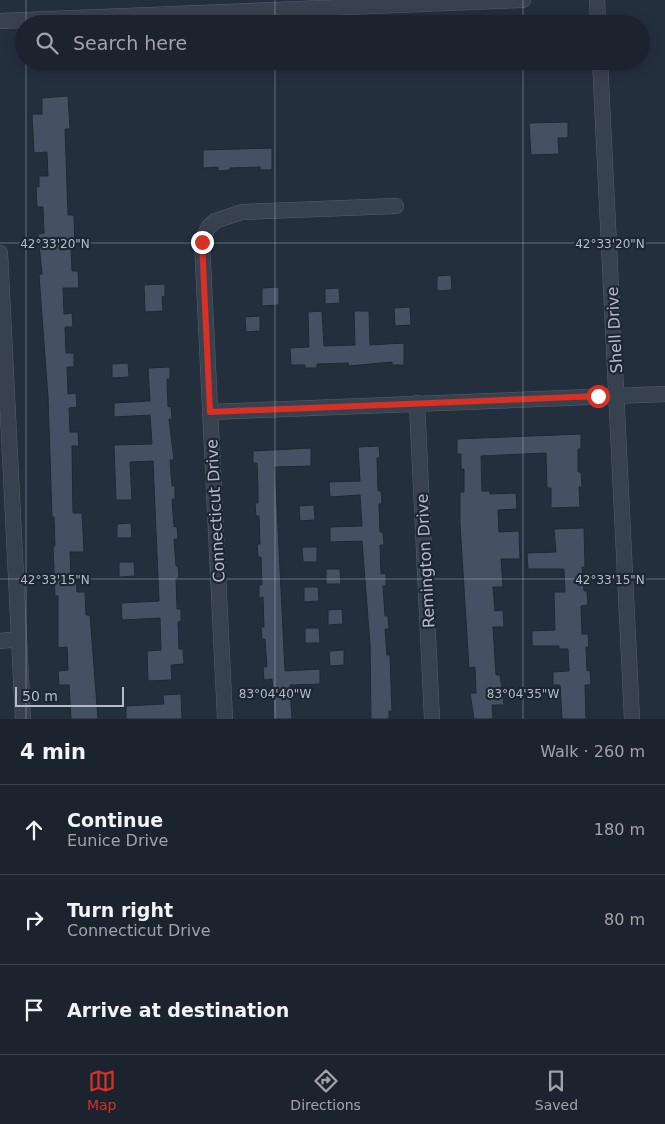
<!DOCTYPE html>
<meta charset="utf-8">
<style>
body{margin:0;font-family:"DejaVu Sans",sans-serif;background:#242b36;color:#f1f3f6}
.scale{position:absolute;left:15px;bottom:12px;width:109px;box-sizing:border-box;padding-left:5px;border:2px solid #b4bcc9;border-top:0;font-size:14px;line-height:18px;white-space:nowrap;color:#b4bcc9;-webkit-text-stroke:4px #1d2633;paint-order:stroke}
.stop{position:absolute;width:15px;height:15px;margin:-11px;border:4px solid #d93025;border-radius:50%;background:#fff}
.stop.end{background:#d93025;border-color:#fff;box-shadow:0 1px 5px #0008}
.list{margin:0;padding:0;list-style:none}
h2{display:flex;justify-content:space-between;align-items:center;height:65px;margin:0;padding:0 20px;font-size:21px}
h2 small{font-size:16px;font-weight:400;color:#a0a4aa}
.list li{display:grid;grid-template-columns:32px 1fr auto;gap:15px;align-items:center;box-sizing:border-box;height:90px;padding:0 20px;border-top:1px solid #39404a}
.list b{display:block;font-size:19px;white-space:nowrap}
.list p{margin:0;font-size:16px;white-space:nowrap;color:#a0a4aa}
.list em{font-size:16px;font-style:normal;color:#a0a4aa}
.icon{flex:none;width:28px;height:28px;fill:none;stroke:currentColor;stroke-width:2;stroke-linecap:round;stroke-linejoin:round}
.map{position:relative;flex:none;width:665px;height:719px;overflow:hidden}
.search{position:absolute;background:#1b232e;box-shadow:0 2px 12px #0003;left:15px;right:15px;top:15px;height:55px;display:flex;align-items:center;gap:12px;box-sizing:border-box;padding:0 18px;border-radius:28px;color:#a0a4aa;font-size:19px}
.sheet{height:335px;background:#1b232e}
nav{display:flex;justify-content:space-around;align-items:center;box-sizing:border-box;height:70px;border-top:1px solid #39404a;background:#1b232e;font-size:14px;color:#a0a4aa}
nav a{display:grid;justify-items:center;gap:2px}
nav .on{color:#d93025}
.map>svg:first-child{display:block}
.building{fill:#455162;stroke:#1f2835}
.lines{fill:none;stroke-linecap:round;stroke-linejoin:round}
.street-casing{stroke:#565f6c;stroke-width:16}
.street{stroke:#38414e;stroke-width:15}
.route{stroke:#d93025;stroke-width:6}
.ticks{fill:none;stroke:#b4bcc9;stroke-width:1;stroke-opacity:0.45}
.labels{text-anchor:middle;stroke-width:4.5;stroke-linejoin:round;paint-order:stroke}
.street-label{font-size:16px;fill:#b4bcc9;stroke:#1d2633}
.ticks-label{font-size:12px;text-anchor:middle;fill:#b4bcc9;stroke:#1d2633;stroke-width:4.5;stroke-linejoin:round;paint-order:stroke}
</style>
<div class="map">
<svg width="665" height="719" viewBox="0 0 665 719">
<rect width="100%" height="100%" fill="#242f3e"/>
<g class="building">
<path d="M68 96 70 129H65L68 215H74L75 248H71L72 271H78L79 288H63L64 314 72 313 73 327H65L66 353H74V367H67L68 394 76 393 77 407 69 408 70 432H78L79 446H72L73 513H82L84 552H70L71 576H76L77 592H85L86 615H90L98 719H71L69 685H59L58 671 68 670 67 647 58 648V596H55L53 546H55L54 517H52L48 397 40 289 39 274H42L38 234 44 233 43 207H37L36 187H39V176H48L47 152 34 153 32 114H42V98Z"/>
<path d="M568 122V138H558L559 154 531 155 529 123Z"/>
<path d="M272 148V170H260V167L230 168V170L218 171V167L203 168V150Z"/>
<path d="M451 275 452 290 437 291V276Z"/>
<path d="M165 284V296L162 297 163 311 145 312 144 285Z"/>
<path d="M279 287V305L262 306V288Z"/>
<path d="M339 288 340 303 325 304V289Z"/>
<path d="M410 307 411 325 395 326 394 308Z"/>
<path d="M322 311 324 346 355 345 354 311H369L370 345 404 343V365H392V362L349 366 348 363 317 364V368H305V365H291L290 348 309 347 308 312Z"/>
<path d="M260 316V331L246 332 245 317Z"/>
<path d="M128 363 129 377 112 378V364Z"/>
<path d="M170 367V379H167L168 407 171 406 172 419H169L174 460H170L172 486H175V499H172L174 527 177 526 178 539H174L176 566H178L179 578 176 579 177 609H181V621L178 622 179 649H183L184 664 171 665 172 680 148 681 147 651 161 650 160 618 122 620 121 603 159 601 153 461 130 462 132 500H116L114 445 152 444 150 415 114 417V403L150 401 148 368Z"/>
<path d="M581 434V449H578V472H581L582 487H579L580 507 551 508V488H547L546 453 481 456 482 491H490V494L516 493 517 509 498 510 499 532 519 531 520 559H501L503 587H493L495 611 503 610 504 627H493L496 675H500L504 705H492L493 719H474L470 693H476L475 667 469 668 460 523V492H464V469H461V454H457V439Z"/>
<path d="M379 446 380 458H377L378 491H381L382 504H379L380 532H383L384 545H380L381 574 386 573V586H383L385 616H388L389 629H385L387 655H390L392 711H389V719H371L370 644 362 541 330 542V527L362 526 360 495 330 497 329 482 360 481 358 447Z"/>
<path d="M311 448V466L275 467 285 671 320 669V684L290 685 292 719H274L272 679 264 680 263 667H267L265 639H262L261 627H264L263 597 259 598V585H262L261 557H258L257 544H260L259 516H256L255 503H258V489L257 463H253V451Z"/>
<path d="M314 505 315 520 300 521 299 506Z"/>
<path d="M131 523 132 538H117V524Z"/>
<path d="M584 528 585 567H582L584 591H587L588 605 581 606 582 634H588L589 647H586L587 671 590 670 591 685H585L586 719H562L560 685H553V672L569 671 568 649H559V646H532V631L555 630 554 592H565L564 569H528L527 553 556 552 554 529Z"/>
<path d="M302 547H317V562H303Z"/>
<path d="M119 562H134L135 576 119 577Z"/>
<path d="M326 569H340L341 584H326Z"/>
<path d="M304 587H318L319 601 304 602Z"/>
<path d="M342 609 343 624 328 625V610Z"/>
<path d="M305 628H319L320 643H305Z"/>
<path d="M344 650V665L330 666 329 651Z"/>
<path d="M181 694 182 719H126V706L164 704 163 695Z"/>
</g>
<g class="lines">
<g class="street-casing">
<g id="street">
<path d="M597 0 598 24"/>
<path d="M0 21 523 0"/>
<path d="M600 61 632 719"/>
<path d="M0 253 23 719"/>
<path d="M417 403 432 719"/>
<path d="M210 412 665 394"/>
<path d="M0 641 19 639"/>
<path d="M225 719 202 242 208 228 215 221 242 212 396 206"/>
</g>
</g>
<use href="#street" class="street"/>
</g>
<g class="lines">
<path class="route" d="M202 242 210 412 598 396"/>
</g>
<path class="ticks" d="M26 0V24M275 0V24M523 0V24M26 61V719M275 61V719M523 61V719M0 243H665M0 579H665"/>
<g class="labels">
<g class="street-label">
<text transform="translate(614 330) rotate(-93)" y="6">Shell Drive</text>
<text transform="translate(215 511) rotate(-93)" y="6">Connecticut Drive</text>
<text transform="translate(425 561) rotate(-93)" y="6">Remington Drive</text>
</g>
</g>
<g class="ticks-label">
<text x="55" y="248">42°33'20"N</text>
<text x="610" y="248">42°33'20"N</text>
<text x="55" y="584">42°33'15"N</text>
<text x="610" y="584">42°33'15"N</text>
<text x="275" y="698">83°04'40"W</text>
<text x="523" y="698">83°04'35"W</text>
</g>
</svg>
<div class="scale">50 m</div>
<div class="stop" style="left:598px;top:396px"></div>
<div class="stop end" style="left:202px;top:242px"></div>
<div class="search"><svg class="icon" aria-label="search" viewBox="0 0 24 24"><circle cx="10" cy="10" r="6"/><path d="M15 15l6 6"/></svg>Search here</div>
</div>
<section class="sheet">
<h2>4 min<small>Walk · 260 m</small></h2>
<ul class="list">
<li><svg class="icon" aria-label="ahead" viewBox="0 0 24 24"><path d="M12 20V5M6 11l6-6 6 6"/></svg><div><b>Continue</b><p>Eunice Drive</p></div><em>180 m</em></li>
<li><svg class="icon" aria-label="right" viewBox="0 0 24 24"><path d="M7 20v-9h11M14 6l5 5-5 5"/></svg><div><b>Turn right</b><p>Connecticut Drive</p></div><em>80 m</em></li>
<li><svg class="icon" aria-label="arrive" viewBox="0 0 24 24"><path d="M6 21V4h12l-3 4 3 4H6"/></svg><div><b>Arrive at destination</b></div></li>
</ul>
</section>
<nav>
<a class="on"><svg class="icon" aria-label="map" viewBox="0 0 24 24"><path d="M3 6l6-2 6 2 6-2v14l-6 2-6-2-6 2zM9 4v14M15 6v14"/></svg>Map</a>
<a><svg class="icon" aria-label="directions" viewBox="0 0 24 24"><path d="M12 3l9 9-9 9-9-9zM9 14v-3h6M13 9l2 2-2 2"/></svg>Directions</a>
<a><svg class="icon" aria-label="saved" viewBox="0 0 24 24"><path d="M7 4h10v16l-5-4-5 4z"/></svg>Saved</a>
</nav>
